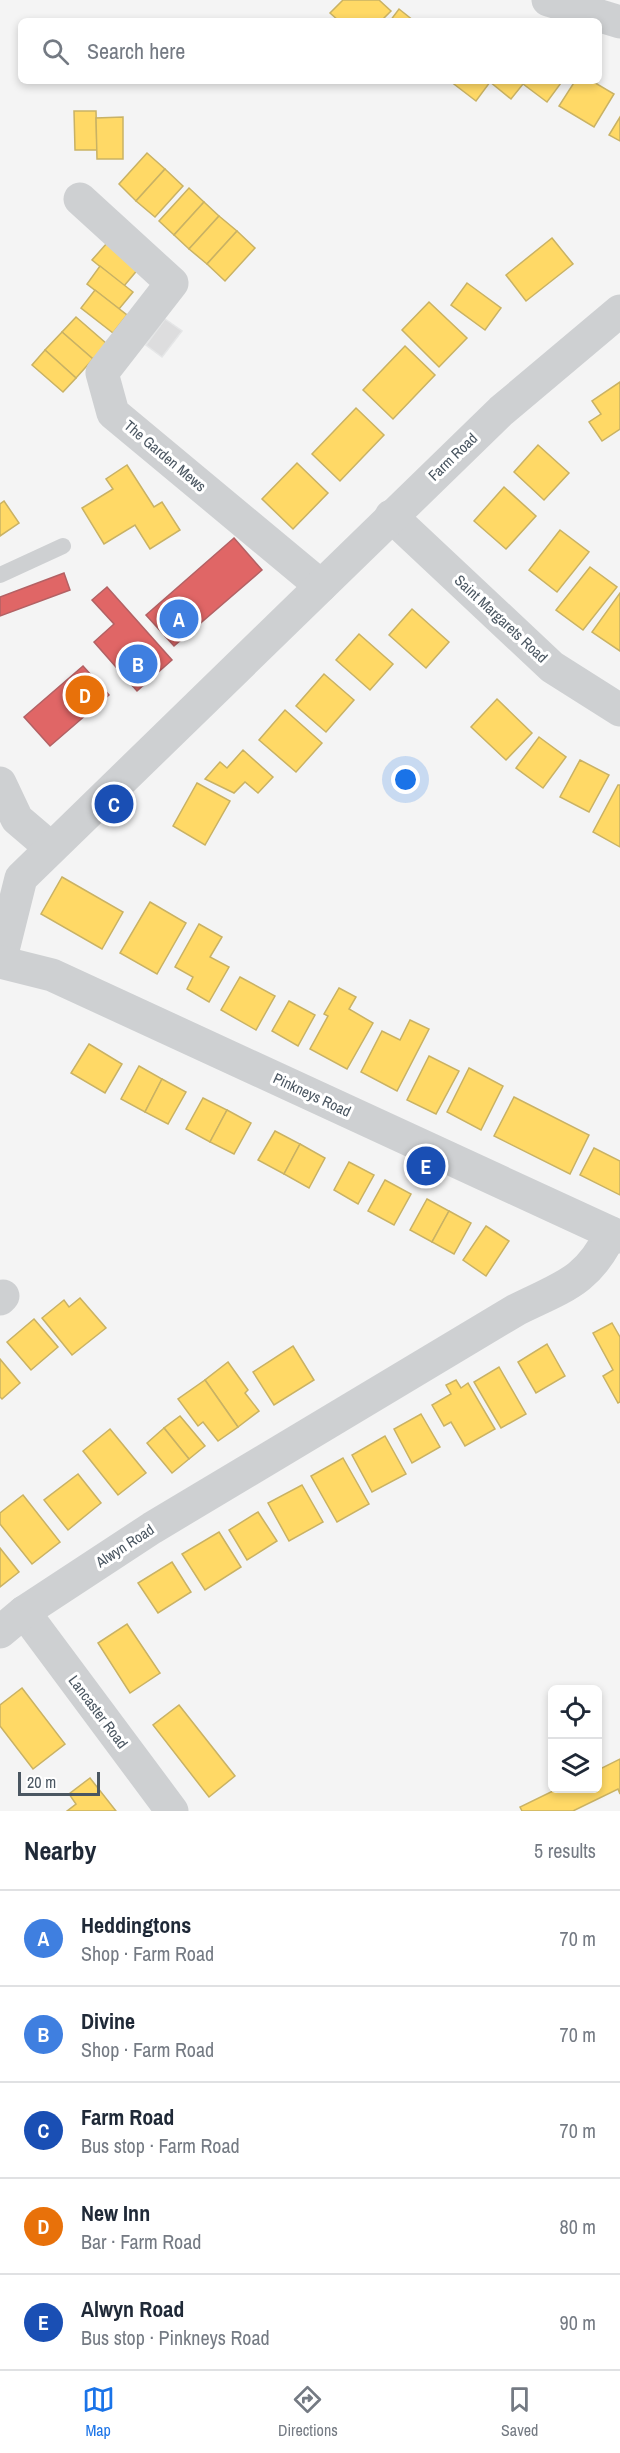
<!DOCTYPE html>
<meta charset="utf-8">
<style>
body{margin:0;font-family:"Archivo Narrow",sans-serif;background:#f6f6f7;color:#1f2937}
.controls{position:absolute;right:18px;bottom:18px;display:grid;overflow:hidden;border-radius:9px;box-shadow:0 3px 9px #0003}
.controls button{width:54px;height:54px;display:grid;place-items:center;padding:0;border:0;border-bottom:2px solid #e0e1e3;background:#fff;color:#1f2937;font:30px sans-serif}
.scale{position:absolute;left:18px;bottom:15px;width:82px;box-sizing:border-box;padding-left:6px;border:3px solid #4a5661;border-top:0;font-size:16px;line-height:21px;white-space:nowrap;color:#4a5661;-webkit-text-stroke:4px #fff;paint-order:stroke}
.you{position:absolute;left:406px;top:780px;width:21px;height:21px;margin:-15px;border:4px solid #fff;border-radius:50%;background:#1a73e8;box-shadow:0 0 0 9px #1a73e833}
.badge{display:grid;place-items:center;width:39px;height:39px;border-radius:50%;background:#1a73e8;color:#fff;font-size:20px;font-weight:700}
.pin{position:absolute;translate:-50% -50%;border:3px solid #fff;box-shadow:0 2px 6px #0006}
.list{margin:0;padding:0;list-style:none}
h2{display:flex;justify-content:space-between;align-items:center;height:78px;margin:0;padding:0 24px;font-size:26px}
h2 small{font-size:20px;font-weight:400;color:#747a83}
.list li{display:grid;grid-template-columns:39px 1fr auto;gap:18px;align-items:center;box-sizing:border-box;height:96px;padding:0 24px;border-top:2px solid #e0e1e3}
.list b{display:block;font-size:22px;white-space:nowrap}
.list p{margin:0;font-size:20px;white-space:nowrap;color:#747a83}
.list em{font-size:20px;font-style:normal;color:#747a83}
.icon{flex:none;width:33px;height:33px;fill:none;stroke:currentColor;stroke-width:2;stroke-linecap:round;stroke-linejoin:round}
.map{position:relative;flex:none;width:620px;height:1811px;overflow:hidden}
.search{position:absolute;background:#fff;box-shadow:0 3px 9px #0003;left:18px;right:18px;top:18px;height:66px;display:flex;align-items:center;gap:15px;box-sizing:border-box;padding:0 21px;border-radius:9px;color:#747a83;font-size:22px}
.sheet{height:558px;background:#fff}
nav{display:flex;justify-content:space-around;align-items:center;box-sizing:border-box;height:84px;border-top:2px solid #e0e1e3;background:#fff;font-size:16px;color:#747a83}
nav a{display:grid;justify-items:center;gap:3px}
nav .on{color:#1a73e8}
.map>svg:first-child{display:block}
.homes{fill:#ffd966;stroke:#c9b264;stroke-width:1.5}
.shops{fill:#e06666;stroke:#b36164;stroke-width:1.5}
.building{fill:#ddddde;stroke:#e5e6e7;stroke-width:1.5}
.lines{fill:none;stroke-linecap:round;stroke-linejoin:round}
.service{stroke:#ced0d2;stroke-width:16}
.minor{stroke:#ced0d2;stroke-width:33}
.tertiary{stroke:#ced0d2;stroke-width:33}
.labels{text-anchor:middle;stroke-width:6;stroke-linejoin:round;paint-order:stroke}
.street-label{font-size:15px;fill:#4a5661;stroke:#fff}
</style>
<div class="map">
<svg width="620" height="1811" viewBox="0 0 620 1811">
<rect width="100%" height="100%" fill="#f4f4f4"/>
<g class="homes">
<path d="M343 0H379L391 11 381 21H339L330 13Z"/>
<path d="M399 9 414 21H390Z"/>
<path d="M450 81H558L561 83 547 102 523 84 511 99 490 82 476 101Z"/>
<path d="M575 81H592L614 94 594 127 559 106Z"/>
<path d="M74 111H96L97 150H75Z"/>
<path d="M123 117V159H97L96 118Z"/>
<path d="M620 117V141L609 135Z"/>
<path d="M147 153 165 169 136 201 119 184Z"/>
<path d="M165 169 183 186 155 217 136 201Z"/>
<path d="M189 188 204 202 174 235 159 221Z"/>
<path d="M204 202 219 216 189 249 174 235Z"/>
<path d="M219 216 237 231 207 264 189 249Z"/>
<path d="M237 231 255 248 225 281 207 264Z"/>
<path d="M552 238 573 264 526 301 506 275Z"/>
<path d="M107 243 139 268 124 286 92 260Z"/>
<path d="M100 266 133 292 119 309 87 284Z"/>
<path d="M467 283 501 308 485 330 451 305Z"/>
<path d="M95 290 127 315 113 333 81 308Z"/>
<path d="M429 302 467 338 439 367 402 330Z"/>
<path d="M76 317 107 344 93 359 62 332Z"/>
<path d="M62 332 93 359 76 378 45 350Z"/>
<path d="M405 346 435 375 393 419 363 390Z"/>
<path d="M45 350 76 378 63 392 32 365Z"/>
<path d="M620 382V429L602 441 589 422 601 414 592 401Z"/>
<path d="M356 408 384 435 340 481 312 454Z"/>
<path d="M538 445 569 473 544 500 514 472Z"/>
<path d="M297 463 328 493 293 529 262 499Z"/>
<path d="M127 465 154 507 162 502 180 530 150 549 135 525 104 544 82 508 113 489 106 479Z"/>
<path d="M504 487 536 516 506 549 474 521Z"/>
<path d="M4 501 19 523 0 536V504Z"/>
<path d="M560 530 589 552 557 592 529 570Z"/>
<path d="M590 567 617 587 583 630 556 610Z"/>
<path d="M620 593V651L592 632Z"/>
<path d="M412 609 449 642 426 668 389 635Z"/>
<path d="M359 634 393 664 370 690 336 660Z"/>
<path d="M324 674 354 700 326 732 296 706Z"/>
<path d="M497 699 532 733 506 760 471 727Z"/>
<path d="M285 710 322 743 296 772 259 740Z"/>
<path d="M539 737 566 757 543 788 516 768Z"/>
<path d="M243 750 273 777 258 793 245 782 234 793 205 779 220 762 227 768Z"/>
<path d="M580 760 609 775 589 812 560 797Z"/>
<path d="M197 783 230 801 205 845 173 826Z"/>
<path d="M618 785H620V847L593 832Z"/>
<path d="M62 877 123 912 102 949 41 914Z"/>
<path d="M150 902 186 923 157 974 120 953Z"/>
<path d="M199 924 222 937 210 957 229 967 209 1002 187 989 193 977 175 967Z"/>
<path d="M240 977 275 996 256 1030 221 1010Z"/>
<path d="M339 988 356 997 349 1009 373 1023 347 1069 310 1049 328 1016 324 1014Z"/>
<path d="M289 1001 315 1015 298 1046 272 1031Z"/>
<path d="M410 1020 429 1029 397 1091 361 1072 382 1031 400 1040Z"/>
<path d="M89 1044 122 1064 105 1093 71 1073Z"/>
<path d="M429 1056 459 1071 436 1114 407 1100Z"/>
<path d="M139 1066 162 1079 145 1112 121 1099Z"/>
<path d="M469 1068 503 1086 481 1130 447 1112Z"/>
<path d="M162 1079 186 1092 168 1124 145 1112Z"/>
<path d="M514 1097 589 1135 570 1174 494 1136Z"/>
<path d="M203 1098 227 1110 210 1142 186 1129Z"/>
<path d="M227 1110 251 1123 234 1154 210 1142Z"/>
<path d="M275 1131 300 1144 284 1174 258 1160Z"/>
<path d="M300 1144 325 1158 309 1188 284 1174Z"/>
<path d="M594 1148 620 1161V1195L580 1175Z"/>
<path d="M349 1162 374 1175 358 1204 334 1190Z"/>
<path d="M385 1180 411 1194 394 1225 368 1211Z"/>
<path d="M427 1199 449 1211 432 1242 410 1230Z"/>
<path d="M449 1211 471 1223 454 1254 432 1242Z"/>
<path d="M486 1226 509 1241 486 1276 463 1260Z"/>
<path d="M80 1298 106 1328 72 1355 42 1318 64 1300 69 1307Z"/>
<path d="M34 1319 58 1347 31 1370 7 1342Z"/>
<path d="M612 1323 620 1337V1402L618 1403 603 1376 613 1370 593 1333Z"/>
<path d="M547 1344 565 1376 536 1393 518 1362Z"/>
<path d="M293 1346 314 1380 274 1405 253 1372Z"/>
<path d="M0 1359 20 1383 2 1399 0 1397Z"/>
<path d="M228 1362 248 1390 245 1393 259 1411 238 1427 205 1380Z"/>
<path d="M499 1367 526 1414 501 1428 474 1382Z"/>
<path d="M205 1380 238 1427 218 1441 203 1422 198 1426 178 1399Z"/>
<path d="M456 1380 461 1388 468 1383 495 1429 465 1446 451 1422 444 1426 432 1405 451 1394 446 1385Z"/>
<path d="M421 1414 440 1447 412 1463 394 1429Z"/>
<path d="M180 1416 205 1446 189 1459 164 1428Z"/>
<path d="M164 1428 189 1459 172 1473 147 1443Z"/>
<path d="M110 1429 146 1473 118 1495 83 1451Z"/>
<path d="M385 1436 406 1474 372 1492 352 1455Z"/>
<path d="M343 1458 369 1504 337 1522 311 1476Z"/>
<path d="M78 1474 101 1503 68 1530 44 1500Z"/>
<path d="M302 1485 323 1522 289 1541 268 1503Z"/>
<path d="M23 1495 60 1542 32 1564 0 1524V1513Z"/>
<path d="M258 1512 277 1541 247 1560 229 1530Z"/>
<path d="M219 1532 241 1567 205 1590 182 1554Z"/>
<path d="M0 1548 19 1572 0 1587Z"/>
<path d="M172 1562 191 1592 158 1613 138 1583Z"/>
<path d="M127 1624 160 1673 130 1693 98 1643Z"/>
<path d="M22 1688 65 1744 33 1769 0 1726V1705Z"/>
<path d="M179 1705 235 1776 209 1797 153 1725Z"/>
<path d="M620 1759V1794L618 1789 573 1811H522L520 1807 559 1788H598V1770Z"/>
<path d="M90 1778 116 1811H67L76 1804 69 1794Z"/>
</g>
<g class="shops">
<path d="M234 538 262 570 174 646 146 615Z"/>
<path d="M64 573 70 590 0 616V597Z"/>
<path d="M107 587 172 660 137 691 94 642 114 624 92 600Z"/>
<path d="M83 666 109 695 50 746 24 717Z"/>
</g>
<path class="building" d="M165 319 182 331 162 357 146 345Z"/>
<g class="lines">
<path class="service" d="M0 575 63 546"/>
<g class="minor">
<path d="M548 0 620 22"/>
<path d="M80 199 172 283 102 373 113 413 321 586"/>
<path d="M391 516 552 667 620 710"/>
<path d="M0 783 17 819 51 848"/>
<path d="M0 962 21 878 501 411 620 311"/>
<path d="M0 1299 3 1296"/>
<path d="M24 1612 172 1811"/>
<path d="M0 1632 24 1612 152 1528 516 1310C562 1287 588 1282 611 1233"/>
</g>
<path class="tertiary" d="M0 962 52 975 620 1237"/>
</g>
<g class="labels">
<g class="street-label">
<text transform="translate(165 456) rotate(40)" y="5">The Garden Mews</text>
<text transform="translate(453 457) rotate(-44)" y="5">Farm Road</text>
<text transform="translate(501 619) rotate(43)" y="5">Saint Margarets Road</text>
<text transform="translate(312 1095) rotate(25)" y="5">Pinkneys Road</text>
<text transform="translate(125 1546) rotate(-33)" y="5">Alwyn Road</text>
<text transform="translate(98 1712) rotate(53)" y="5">Lancaster Road</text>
</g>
</g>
</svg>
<div class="controls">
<button><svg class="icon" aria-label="locate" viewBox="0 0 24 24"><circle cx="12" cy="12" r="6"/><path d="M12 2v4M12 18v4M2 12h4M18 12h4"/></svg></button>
<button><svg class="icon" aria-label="layers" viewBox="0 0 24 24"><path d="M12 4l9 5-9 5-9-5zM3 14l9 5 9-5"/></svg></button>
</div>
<div class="scale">20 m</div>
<div class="you"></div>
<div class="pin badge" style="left:179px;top:619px;background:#3f7fe0">A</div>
<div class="pin badge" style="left:138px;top:664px;background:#3f7fe0">B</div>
<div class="pin badge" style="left:114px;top:804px;background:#1a4fb4">C</div>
<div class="pin badge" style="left:85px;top:695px;background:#e8710a">D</div>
<div class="pin badge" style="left:426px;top:1166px;background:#1a4fb4">E</div>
<div class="search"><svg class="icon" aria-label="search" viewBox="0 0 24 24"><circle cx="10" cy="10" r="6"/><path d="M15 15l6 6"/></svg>Search here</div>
</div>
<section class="sheet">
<h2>Nearby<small>5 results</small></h2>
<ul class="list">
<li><span class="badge" style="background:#3f7fe0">A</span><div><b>Heddingtons</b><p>Shop · Farm Road</p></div><em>70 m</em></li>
<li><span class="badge" style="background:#3f7fe0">B</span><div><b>Divine</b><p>Shop · Farm Road</p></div><em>70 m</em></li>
<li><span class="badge" style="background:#1a4fb4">C</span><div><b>Farm Road</b><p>Bus stop · Farm Road</p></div><em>70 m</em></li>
<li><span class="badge" style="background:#e8710a">D</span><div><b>New Inn</b><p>Bar · Farm Road</p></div><em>80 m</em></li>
<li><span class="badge" style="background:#1a4fb4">E</span><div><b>Alwyn Road</b><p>Bus stop · Pinkneys Road</p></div><em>90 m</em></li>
</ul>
</section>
<nav>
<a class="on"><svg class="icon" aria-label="map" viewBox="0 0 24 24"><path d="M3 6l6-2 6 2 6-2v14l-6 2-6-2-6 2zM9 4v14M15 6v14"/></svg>Map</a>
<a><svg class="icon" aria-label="directions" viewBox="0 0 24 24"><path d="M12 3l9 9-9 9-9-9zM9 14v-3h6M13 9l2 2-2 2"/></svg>Directions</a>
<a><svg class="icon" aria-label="saved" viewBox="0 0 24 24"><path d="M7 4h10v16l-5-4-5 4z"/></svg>Saved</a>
</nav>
